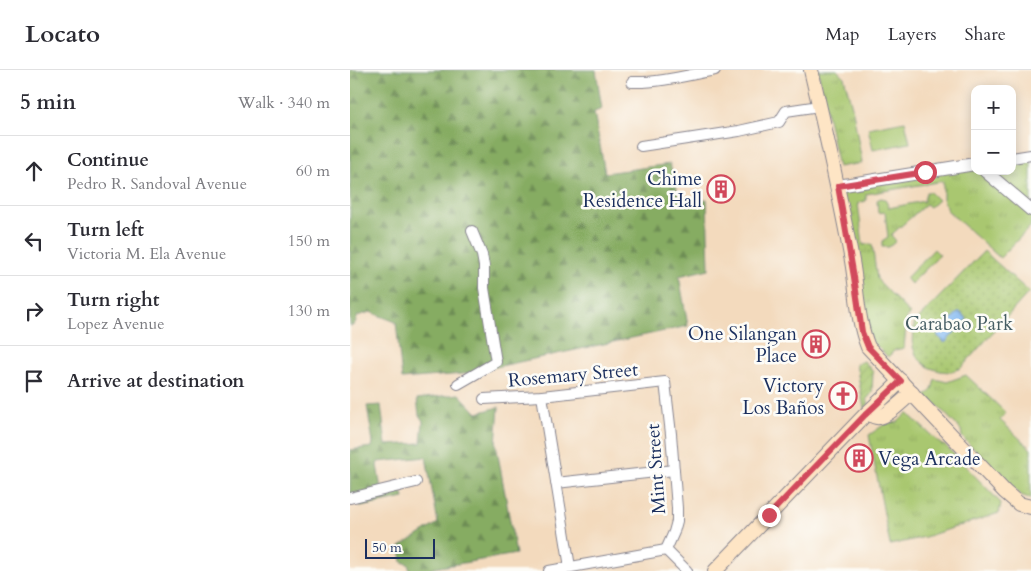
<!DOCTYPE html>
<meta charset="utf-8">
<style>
body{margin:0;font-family:Cardo,serif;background:#f7f7f7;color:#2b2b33}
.controls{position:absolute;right:15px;top:15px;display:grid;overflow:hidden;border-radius:10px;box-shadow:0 2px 12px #0003}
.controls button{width:45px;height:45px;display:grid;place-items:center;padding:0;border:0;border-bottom:1px solid #e1e1e2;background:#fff;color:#2b2b33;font:25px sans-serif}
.scale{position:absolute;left:15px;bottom:12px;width:70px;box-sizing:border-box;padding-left:5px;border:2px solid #1b2f5e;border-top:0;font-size:14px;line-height:18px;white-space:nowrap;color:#1b2f5e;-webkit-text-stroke:4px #fdfcf7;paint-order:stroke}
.stop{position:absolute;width:15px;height:15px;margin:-11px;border:4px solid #d1495b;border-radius:50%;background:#fff}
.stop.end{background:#d1495b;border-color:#fff;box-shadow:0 1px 5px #0008}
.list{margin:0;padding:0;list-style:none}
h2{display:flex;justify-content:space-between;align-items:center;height:65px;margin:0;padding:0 20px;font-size:21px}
h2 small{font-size:16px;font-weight:400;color:#7c7c81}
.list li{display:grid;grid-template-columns:32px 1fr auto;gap:15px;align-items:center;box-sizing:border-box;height:70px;padding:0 20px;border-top:1px solid #e1e1e2}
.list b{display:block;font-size:19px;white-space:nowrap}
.list p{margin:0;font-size:16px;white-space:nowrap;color:#7c7c81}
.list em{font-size:16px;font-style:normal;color:#7c7c81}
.icon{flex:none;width:28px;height:28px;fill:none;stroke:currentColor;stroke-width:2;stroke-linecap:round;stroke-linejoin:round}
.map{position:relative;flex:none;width:681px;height:501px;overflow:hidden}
header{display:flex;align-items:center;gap:30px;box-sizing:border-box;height:70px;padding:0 25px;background:#fff;border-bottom:1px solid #e1e1e2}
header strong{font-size:24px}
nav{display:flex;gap:28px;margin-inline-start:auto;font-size:18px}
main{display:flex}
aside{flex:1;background:#fff}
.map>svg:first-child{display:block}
.grass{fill:url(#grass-tufts);stroke:#627b66}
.forest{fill:url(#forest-firs);stroke:#506e60}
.park{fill:url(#park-dots);stroke:#627b66}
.garden{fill:url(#garden-furrows);stroke:#627b66}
.pitch{fill:#a9c76f;stroke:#627b66}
.water{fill:url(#water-waves);stroke:#5074a8}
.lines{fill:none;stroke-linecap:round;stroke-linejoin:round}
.minor-casing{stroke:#87848e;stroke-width:12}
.tertiary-casing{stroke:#87848e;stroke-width:14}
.secondary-casing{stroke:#87848e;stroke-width:16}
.minor{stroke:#fff;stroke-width:10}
.tertiary{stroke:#fff;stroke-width:12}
.secondary{stroke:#fee5c5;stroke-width:14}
.route{stroke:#d1495b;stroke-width:6}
.labels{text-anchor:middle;stroke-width:5;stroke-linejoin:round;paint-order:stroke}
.poi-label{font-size:19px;fill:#1b2f5e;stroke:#fdfcf7;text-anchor:end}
.park-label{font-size:19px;fill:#465d63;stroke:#fdfcf7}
.street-label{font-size:19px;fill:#1b2f5e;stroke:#fdfcf7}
</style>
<header>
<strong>Locato</strong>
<nav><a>Map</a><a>Layers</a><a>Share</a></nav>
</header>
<main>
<aside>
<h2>5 min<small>Walk · 340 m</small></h2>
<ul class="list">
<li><svg class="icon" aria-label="ahead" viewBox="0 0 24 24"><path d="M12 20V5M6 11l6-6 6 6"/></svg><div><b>Continue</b><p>Pedro R. Sandoval Avenue</p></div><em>60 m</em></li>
<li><svg class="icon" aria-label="left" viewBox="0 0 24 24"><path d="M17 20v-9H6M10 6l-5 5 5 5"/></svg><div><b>Turn left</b><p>Victoria M. Ela Avenue</p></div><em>150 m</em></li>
<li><svg class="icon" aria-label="right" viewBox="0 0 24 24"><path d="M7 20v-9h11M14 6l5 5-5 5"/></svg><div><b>Turn right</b><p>Lopez Avenue</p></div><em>130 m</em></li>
<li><svg class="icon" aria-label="arrive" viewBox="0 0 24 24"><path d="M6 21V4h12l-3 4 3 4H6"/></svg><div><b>Arrive at destination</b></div></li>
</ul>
</aside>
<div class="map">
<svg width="681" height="501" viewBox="0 0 681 501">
<defs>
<pattern id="grass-tufts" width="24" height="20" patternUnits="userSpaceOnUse" patternTransform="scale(1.25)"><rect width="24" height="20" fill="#a9c76f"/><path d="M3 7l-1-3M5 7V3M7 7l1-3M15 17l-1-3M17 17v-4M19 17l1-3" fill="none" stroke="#91ab63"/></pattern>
<pattern id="forest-firs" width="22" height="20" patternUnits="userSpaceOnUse" patternTransform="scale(1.25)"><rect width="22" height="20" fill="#86ac62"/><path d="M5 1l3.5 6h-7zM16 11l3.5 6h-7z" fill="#6d8c54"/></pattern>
<pattern id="park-dots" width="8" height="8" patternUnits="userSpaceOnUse" patternTransform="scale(1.25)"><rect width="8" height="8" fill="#a9c76f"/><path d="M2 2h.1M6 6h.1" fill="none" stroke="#91ab63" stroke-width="1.8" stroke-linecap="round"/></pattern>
<pattern id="garden-furrows" width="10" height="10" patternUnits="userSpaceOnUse" patternTransform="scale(1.25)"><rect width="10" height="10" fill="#a9c76f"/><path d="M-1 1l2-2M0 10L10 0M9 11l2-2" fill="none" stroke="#91ab63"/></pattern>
<pattern id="water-waves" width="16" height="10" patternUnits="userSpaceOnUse" patternTransform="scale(1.25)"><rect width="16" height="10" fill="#84b9f2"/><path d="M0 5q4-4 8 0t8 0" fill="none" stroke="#6b97c7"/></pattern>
</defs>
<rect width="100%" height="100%" fill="#fdfcf7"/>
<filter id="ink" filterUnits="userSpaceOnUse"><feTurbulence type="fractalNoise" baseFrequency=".02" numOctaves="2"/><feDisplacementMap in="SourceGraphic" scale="10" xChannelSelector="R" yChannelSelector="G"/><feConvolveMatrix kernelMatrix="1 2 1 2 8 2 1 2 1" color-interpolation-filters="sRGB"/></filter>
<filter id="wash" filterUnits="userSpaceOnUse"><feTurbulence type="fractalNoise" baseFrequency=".0096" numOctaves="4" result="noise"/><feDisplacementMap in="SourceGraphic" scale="20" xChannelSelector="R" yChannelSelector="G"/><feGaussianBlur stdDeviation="1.12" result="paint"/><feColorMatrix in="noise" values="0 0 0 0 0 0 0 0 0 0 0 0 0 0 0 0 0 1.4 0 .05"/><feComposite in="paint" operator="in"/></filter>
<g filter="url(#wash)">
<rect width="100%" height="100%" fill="#f3dabd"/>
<g class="grass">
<path d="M468 0H487L494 7 503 41 512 93 488 97Z"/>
<path d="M681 87V156L650 188 597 140 593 129V111L516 124V131L508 133 513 175 522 174 527 209 560 244 557 246 554 278 545 280 538 287 522 271 517 258 519 254 490 119 625 96V101H662V90Z"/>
<path d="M576 122H580L588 130 580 137 576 134 541 165 546 171 539 177H532V171L538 167 535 142 528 143 527 130 531 128 535 129 539 138 574 131Z"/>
<path d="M616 305 656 343 650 350 681 379V429L671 425 665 420 612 367 611 360 585 333 578 331 574 327 582 320 585 309 597 312Z"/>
<path d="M557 343 592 375 596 376 651 433 649 443 575 467 540 475 519 365 535 354 548 352Z"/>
</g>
<g class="forest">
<path d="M0 0H246L252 39 244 42 255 103 320 94 331 133 357 129 359 199 329 206 338 256 113 304 52 309 46 252 20 242 8 246 4 255 0 256Z"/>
<path d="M109 324 127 343 149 337 146 374 166 484 84 498 77 501H60L58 494 52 492 50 477 88 453 76 387 28 392 27 395 31 419 51 417 54 428 11 437 9 427 0 428V380L22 377 23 372 17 336 31 335 36 375 71 373 73 351 69 345 67 329Z"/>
</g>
<path class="park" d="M634 181 679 222 611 298 600 302 590 301 580 298 573 293 567 287 563 277 564 253Z"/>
<g class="garden">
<path d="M584 179 590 185 561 214 556 208Z"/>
<path d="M514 291 523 302 522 323 516 330 519 334 514 339 506 294Z"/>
</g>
<path class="pitch" d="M555 51 560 73 523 80 518 58Z"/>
<path class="water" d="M609 241 617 249 595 273 587 265Z"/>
</g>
<g filter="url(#ink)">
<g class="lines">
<g class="minor-casing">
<g id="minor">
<path d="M282 12C309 13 338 5 365 0"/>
<path d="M291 76 389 61 429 52 436 41 469 36"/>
<path d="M662 88 681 85"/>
<path d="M108 314 146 292 134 218V196L132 185 122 161"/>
<path d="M192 326 220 497"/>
<path d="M134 329 192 326 315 312 321 364 327 438V451L324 462 316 480"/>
<path d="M206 413 324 400"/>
<path d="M0 428 66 412"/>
<path d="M316 480 337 501"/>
<path d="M199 501 316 480"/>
</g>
</g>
<g class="tertiary-casing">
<g id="tertiary">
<path d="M635 101 681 140"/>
<path d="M488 116 625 94"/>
</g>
</g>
<g class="secondary-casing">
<g id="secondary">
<path d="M461 0C476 63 490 127 502 191 507 219 507 250 518 277L655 422 669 434 681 437"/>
<path d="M518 343C521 345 525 348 529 347 538 346 554 329 562 323"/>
<path d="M365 501 515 345 551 311"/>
</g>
</g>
<use href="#minor" class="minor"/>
<use href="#tertiary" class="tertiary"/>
<use href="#secondary" class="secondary"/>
</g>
</g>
<g class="lines" filter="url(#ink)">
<path class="route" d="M419 445 515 345 551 311 518 277 512 262 504 207 488 116 575 102"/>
</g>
<defs>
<g id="building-ring" transform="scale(1.4375)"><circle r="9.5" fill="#fdfcf7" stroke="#d1495b" stroke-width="1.5"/><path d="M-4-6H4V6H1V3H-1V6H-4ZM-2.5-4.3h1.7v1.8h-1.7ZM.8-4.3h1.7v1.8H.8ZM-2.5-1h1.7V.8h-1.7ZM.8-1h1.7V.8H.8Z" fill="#d1495b"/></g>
<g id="church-ring" transform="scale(1.4375)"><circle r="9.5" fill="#fdfcf7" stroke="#d1495b" stroke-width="1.5"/><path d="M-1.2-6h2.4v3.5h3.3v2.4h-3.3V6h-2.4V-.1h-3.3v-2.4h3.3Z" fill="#d1495b"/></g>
</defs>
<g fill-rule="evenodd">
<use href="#building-ring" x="371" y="119"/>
<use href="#building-ring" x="466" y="274"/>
<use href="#church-ring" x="493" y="326"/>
<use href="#building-ring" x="509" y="388"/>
</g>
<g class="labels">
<g class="poi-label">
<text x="352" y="115">Chime<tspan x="352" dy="22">Residence Hall</tspan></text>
<text x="447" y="270">One Silangan<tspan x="447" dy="22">Place</tspan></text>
<text x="474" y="322">Victory<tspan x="474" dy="22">Los Baños</tspan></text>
<text x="528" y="395" text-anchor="start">Vega Arcade</text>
</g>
<g class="park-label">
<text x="609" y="260">Carabao Park</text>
</g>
<g class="street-label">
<text transform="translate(223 304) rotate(-5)" y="7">Rosemary Street</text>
<text transform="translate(305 399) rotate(-94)" y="7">Mint Street</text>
</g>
</g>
</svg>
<div class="controls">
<button>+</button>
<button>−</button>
</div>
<div class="scale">50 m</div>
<div class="stop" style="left:575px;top:102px"></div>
<div class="stop end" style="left:419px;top:445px"></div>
</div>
</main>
